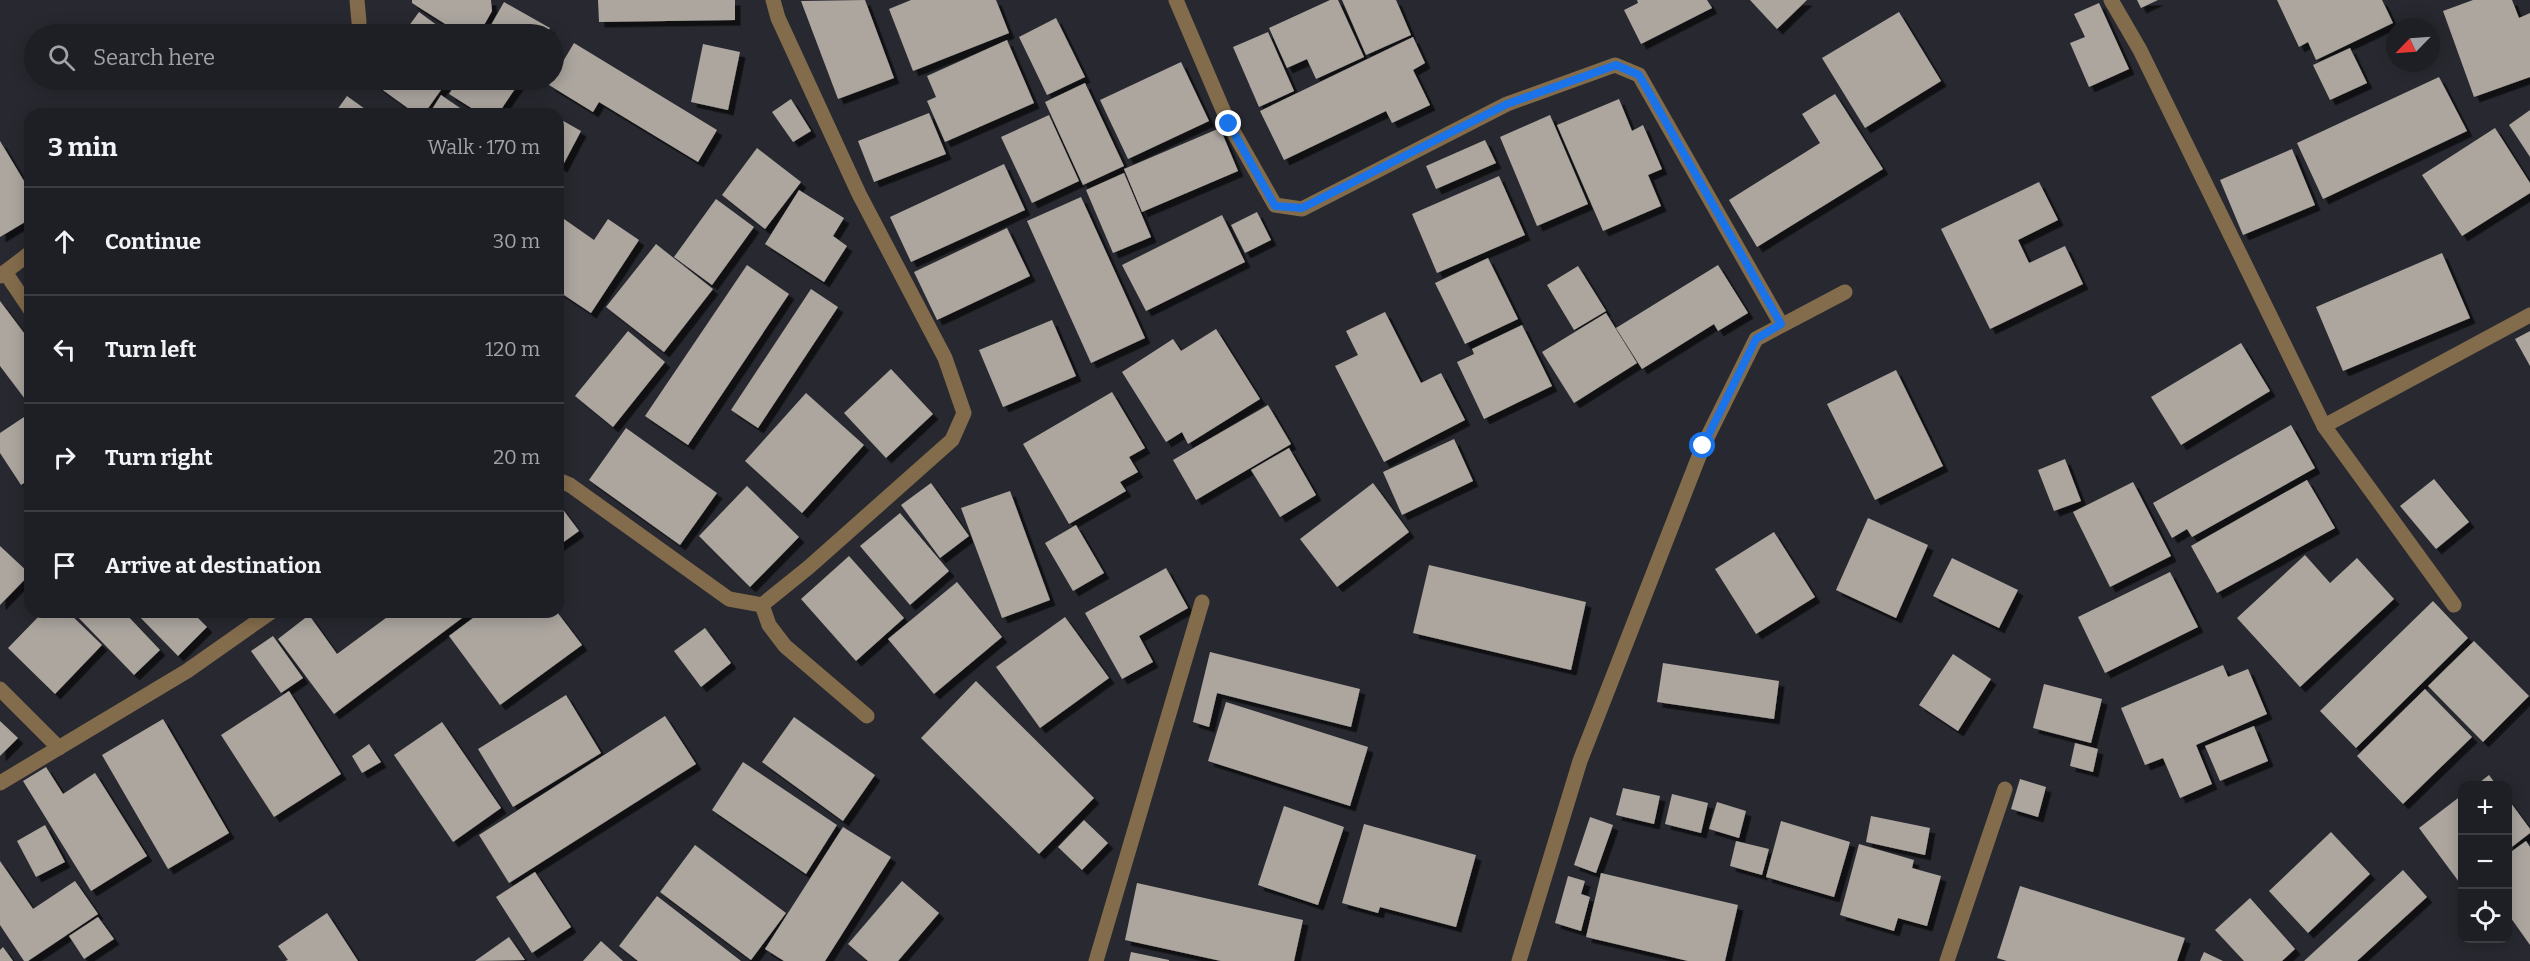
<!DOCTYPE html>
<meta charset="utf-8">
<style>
body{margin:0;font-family:Bitter,serif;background:#2b2c31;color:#f1f3f6}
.controls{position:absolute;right:18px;bottom:18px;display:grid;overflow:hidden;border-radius:12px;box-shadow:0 3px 15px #0003}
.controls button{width:54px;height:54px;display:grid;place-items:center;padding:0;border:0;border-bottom:2px solid #3c3d41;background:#1e1f24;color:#f1f3f6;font:30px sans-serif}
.compass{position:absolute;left:2386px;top:18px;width:54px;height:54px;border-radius:50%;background:#1e1f24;box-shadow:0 3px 15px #0003;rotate:245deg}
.stop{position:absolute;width:18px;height:18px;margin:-14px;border:4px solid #1a73e8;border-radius:50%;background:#fff}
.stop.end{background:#1a73e8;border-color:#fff;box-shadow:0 2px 6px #0008}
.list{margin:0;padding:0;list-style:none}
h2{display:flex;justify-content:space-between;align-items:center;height:78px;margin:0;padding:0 24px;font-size:26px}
h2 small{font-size:20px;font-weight:400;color:#a1a2a6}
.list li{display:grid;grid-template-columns:39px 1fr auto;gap:18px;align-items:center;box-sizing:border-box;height:108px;padding:0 24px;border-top:2px solid #3c3d41}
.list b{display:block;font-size:22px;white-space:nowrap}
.list em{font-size:20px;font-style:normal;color:#a1a2a6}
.icon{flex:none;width:33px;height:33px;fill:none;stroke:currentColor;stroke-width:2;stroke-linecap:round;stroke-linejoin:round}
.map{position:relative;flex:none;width:2530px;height:961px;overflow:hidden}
.search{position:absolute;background:#1e1f24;box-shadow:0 3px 15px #0003;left:24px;top:24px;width:540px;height:66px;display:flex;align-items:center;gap:15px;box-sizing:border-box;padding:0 21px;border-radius:33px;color:#a1a2a6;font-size:22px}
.panel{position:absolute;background:#1e1f24;box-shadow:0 3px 15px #0003;left:24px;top:108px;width:540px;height:510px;border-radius:18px}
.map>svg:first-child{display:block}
.building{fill:#aca69f;filter:url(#shadow)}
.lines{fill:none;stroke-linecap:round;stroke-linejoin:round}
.lane{stroke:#836c4c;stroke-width:15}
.street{stroke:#836c4c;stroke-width:15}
.route{stroke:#1a73e8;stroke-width:8}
</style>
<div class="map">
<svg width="2530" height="961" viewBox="0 0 2530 961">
<defs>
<filter id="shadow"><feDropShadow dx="5.5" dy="5.5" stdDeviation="0" flood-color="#0009"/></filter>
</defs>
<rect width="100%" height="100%" fill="#282930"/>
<g class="building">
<path d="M412 0H491L492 11 479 34H461L412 3Z"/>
<path d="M598 0H735V20L599 22Z"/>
<path d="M865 0 894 78 838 99 801 1Z"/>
<path d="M911 0H996L1009 33 913 71 889 9Z"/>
<path d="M1330 0H1338L1364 57 1316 79 1307 59 1287 68 1269 28Z"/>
<path d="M1342 0H1396L1411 35 1366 55Z"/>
<path d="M1637 0H1707L1712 8 1641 44 1624 10 1638 3Z"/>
<path d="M1750 0H1807L1777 29Z"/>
<path d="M2137 0H2158L2141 8Z"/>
<path d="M2277 0H2382L2393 23 2316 60 2308 42 2299 47Z"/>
<path d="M2473 0H2512L2519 18 2530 13V77L2474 97 2443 11Z"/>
<path d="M504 2 550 28 546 34H486Z"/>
<path d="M2099 3 2129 69 2089 87 2070 43 2085 37 2074 14Z"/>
<path d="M419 12 449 34H403Z"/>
<path d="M1899 12 1941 81 1865 128 1822 58Z"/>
<path d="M1056 18 1085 77 1047 95 1019 37Z"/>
<path d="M1268 32 1294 91 1259 107 1233 47Z"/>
<path d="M1413 37 1425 63 1413 70 1430 105 1392 123 1386 111 1284 160 1260 111Z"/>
<path d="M1007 40 1034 103 945 142 927 101 936 97 927 76Z"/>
<path d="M574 43 717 130 698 162 599 102 593 112 549 85Z"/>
<path d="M703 44 740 52 728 110 691 102Z"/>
<path d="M2350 48 2367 83 2330 100 2313 65Z"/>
<path d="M1181 62 1209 121 1128 159 1100 100Z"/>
<path d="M2439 77 2467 131 2323 199 2297 143Z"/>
<path d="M369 80H448L424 114H416Z"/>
<path d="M458 80H521L498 114H481L449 94Z"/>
<path d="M1085 83 1124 166 1083 185 1045 102Z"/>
<path d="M1835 94 1883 169 1757 247 1729 200 1820 143 1802 114Z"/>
<path d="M441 95 469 114H429Z"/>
<path d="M347 96 372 114H334Z"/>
<path d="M791 99 811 131 793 142 772 112Z"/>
<path d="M1619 99 1632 131 1643 125 1662 169 1648 175 1661 206 1603 231 1557 125Z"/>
<path d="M2530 110V157L2509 125Z"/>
<path d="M929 113 946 154 874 182 858 141Z"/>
<path d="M1049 115 1079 181 1032 203 1001 137Z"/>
<path d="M1550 115 1588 204 1537 226 1500 137Z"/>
<path d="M558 118 581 131 562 167 558 165Z"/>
<path d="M1220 128 1238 171 1142 212 1124 169Z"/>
<path d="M2495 128 2530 183V193L2462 236 2422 175Z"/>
<path d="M1485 140 1496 163 1436 189 1426 166Z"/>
<path d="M0 141 30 191V219L0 237Z"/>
<path d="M757 148 801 182 765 229 722 195Z"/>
<path d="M2292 149 2315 205 2243 235 2220 180Z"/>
<path d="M1004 164 1025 210 911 262 890 217Z"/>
<path d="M1124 173 1151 237 1113 253 1086 190Z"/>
<path d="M1499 176 1525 235 1437 273 1412 214Z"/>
<path d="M2039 182 2058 220 2018 240 2029 263 2065 246 2083 284 1990 329 1941 229Z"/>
<path d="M799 190 844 218 833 236 847 246 824 282 765 244Z"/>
<path d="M1081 197 1145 338 1091 363 1027 221Z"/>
<path d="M716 199 754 227 712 285 674 257Z"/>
<path d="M1257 212 1271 240 1245 253 1231 225Z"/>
<path d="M1222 215 1245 262 1146 311 1122 265Z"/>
<path d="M564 219 594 240 608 219 639 240 591 313 558 291V227Z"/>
<path d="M1007 228 1030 276 937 320 914 272Z"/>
<path d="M656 244 713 289 664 352 606 307Z"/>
<path d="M2442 253 2470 318 2343 371 2316 307Z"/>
<path d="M1488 258 1518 319 1465 344 1435 283Z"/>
<path d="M747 265 789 294 688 445 645 416Z"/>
<path d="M1718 265 1748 313 1718 331 1714 324 1642 369 1616 328Z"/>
<path d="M1578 266 1606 311 1574 330 1547 285Z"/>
<path d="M811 289 838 307 758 428 731 410Z"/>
<path d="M0 301 30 341V395L25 399 0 366Z"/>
<path d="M1385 312 1421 383 1441 373 1465 420 1384 462 1335 366 1358 355 1346 331Z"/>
<path d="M1606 313 1637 363 1574 403 1542 352Z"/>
<path d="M1052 320 1076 376 1003 407 979 350Z"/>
<path d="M1522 325 1552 386 1484 419 1457 362 1474 354 1472 349Z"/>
<path d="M1216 329 1260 399 1188 444 1182 432 1166 442 1122 372 1173 339 1181 351Z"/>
<path d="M628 331 665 362 613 427 575 396Z"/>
<path d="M2530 331V366L2515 339Z"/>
<path d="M2241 343 2270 391 2181 445 2151 397Z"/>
<path d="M891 369 933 414 886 458 844 413Z"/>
<path d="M1896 370 1943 466 1875 500 1827 404Z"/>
<path d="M1112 392 1145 448 1129 457 1138 472 1120 482 1126 491 1069 524 1023 444Z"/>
<path d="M806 393 864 445 802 513 745 461Z"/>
<path d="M1268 405 1291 444 1196 500 1173 460Z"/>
<path d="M30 413V479L21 485 0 453V433Z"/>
<path d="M2291 425 2315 468 2192 537 2187 529 2172 538 2153 503Z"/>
<path d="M626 428 717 493 680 545 589 480Z"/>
<path d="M1454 439 1473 481 1402 515 1383 472Z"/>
<path d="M1289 448 1316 495 1280 517 1251 470Z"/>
<path d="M2065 459 2081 501 2054 511 2038 470Z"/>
<path d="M2434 479 2469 522 2436 549 2400 506Z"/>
<path d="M2307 480 2335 528 2217 593 2191 546Z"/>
<path d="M2133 482 2171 556 2110 587 2073 512Z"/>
<path d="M931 483 969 536 940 558 901 505Z"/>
<path d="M1373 483 1409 532 1337 587 1300 539Z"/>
<path d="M747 486 799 537 750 587 699 536Z"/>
<path d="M1010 491 1050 600 1002 618 961 508Z"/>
<path d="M558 503 579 531 558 546Z"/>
<path d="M900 513 949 571 910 605 860 546Z"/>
<path d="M1868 518 1928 545 1896 618 1836 590Z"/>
<path d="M1076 525 1104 573 1073 591 1045 543Z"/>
<path d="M1774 532 1815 597 1756 634 1715 569Z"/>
<path d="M0 546 30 574 0 605Z"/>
<path d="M2305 555 2330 583 2357 558 2394 599 2300 687 2237 618Z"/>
<path d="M849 556 904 618 856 661 801 599Z"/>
<path d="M1952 558 2018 590 1999 628 1933 596Z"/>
<path d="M1429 565 1586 602 1571 670 1413 633Z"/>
<path d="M1166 568 1188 608 1139 636 1153 662 1122 679 1085 613Z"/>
<path d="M2170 572 2198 627 2105 673 2078 617Z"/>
<path d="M957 582 1002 637 934 694 888 639Z"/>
<path d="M2433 601 2468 638 2356 748 2320 711Z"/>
<path d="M43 612H68L102 645 55 694 8 648Z"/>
<path d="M73 612H124L160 650 134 675Z"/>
<path d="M135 612H192L207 627 178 656Z"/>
<path d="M394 612H470L334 714 278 639 309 615 337 654Z"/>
<path d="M481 612H557L582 645 500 705 449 636Z"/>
<path d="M1065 617 1109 678 1040 728 996 667Z"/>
<path d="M705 628 731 663 701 687 674 651Z"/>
<path d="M273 636 303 678 281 693 251 651Z"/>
<path d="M2474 641 2529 696 2483 742 2428 686Z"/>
<path d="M1210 652 1360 689 1351 727 1217 693 1209 727 1193 722Z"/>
<path d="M1953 654 1991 679 1958 731 1919 705Z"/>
<path d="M1663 663 1779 681 1774 719 1657 702Z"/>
<path d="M2223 665 2228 677 2248 669 2267 714 2196 745 2212 784 2180 798 2163 758 2145 765 2121 708Z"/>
<path d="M976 681 1094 798 1039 854 921 738Z"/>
<path d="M2044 684 2102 699 2091 743 2033 728Z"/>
<path d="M2425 689 2472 737 2403 804 2357 756Z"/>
<path d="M289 691 341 774 274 817 221 735Z"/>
<path d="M566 695 601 753 513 807 478 749Z"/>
<path d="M1226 702 1368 747 1350 806 1208 761Z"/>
<path d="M665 716 696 764 509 883 479 835Z"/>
<path d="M794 717 875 775 843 821 762 762Z"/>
<path d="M163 719 229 833 168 869 102 755Z"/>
<path d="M0 721 18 738 0 756Z"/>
<path d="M442 722 501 808 453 842 394 755Z"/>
<path d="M2254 726 2268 761 2220 781 2205 746Z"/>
<path d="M2075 743 2098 749 2093 772 2070 766Z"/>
<path d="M369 744 381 762 362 773 352 756Z"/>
<path d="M743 762 837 825 806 874 712 810Z"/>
<path d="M46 767 63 794 95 773 147 856 91 891 23 781Z"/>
<path d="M2489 775 2497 786H2475Z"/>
<path d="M2020 779 2046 787 2038 817 2011 809Z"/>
<path d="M1623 788 1660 796 1654 824 1616 815Z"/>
<path d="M1672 794 1708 803 1701 833 1665 824Z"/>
<path d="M2462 795V886L2419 828Z"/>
<path d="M2508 799 2530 829V833L2508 850Z"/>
<path d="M1717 802 1746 811 1739 838 1709 829Z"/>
<path d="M1284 806 1344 827 1318 905 1258 885Z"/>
<path d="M1871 816 1930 828 1925 855 1866 842Z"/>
<path d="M1590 817 1613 825 1596 873 1574 865Z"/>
<path d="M1084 820 1108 843 1082 870 1058 847Z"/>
<path d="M1781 821 1850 842 1834 897 1766 877Z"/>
<path d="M1364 824 1476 855 1456 927 1380 907 1378 913 1342 903Z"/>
<path d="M45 825 65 862 36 877 17 841Z"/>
<path d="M843 827 891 857 825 961H784L765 949Z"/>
<path d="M2331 832 2370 874 2308 933 2269 891Z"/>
<path d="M1736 841 1769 849 1762 875 1730 866Z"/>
<path d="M2526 841 2530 847V945L2508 914V854Z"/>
<path d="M1859 844 1914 860 1912 868 1941 876 1927 926 1898 918 1894 931 1840 915Z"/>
<path d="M695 845 786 913 751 960 660 892Z"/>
<path d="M0 861 33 909 75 881 98 914 28 961H24L0 925Z"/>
<path d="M2403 870 2427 897 2357 961H2304Z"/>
<path d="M535 872 571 927 532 953 496 897Z"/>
<path d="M1601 873 1738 905 1725 961H1688L1586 937Z"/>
<path d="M1568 876 1585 881 1581 894 1590 897 1581 931 1555 923Z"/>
<path d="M902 881 939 913 898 961H868L848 944Z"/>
<path d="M1137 883 1303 920 1294 961H1221L1125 940Z"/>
<path d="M2020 886 2185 938 2177 961H2007L1997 958Z"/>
<path d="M657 896 741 961H638L619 946Z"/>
<path d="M2250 898 2295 949 2282 961H2244L2215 930Z"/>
<path d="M327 913 358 961H285L288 960 278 946Z"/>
<path d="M98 917 114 939 84 959 69 936Z"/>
<path d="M509 937 525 960 475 961Z"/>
<path d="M601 941 623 961H583Z"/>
<path d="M3 947 13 961H0V950Z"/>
<path d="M1131 952 1169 960V961H1129Z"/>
<path d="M2204 952 2223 961H2200Z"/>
</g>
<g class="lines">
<path class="lane" d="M762 605 769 625 785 646 867 716"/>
<g class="street">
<path d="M357 0 359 22"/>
<path d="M1176 0 1229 124 1275 205 1302 209 1507 104 1615 65 1639 75 1781 324"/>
<path d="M2111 0 2140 50 2324 426 2454 605"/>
<path d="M5 272 30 309"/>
<path d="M0 276 30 253"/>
<path d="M2324 426 2530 315"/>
<path d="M558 480 570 485 729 599 762 605 809 567 952 440 964 413 945 358 859 194 778 18 773 0"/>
<path d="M0 689 59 748"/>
<path d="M0 783 187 671 271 612"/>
<path d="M1096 961 1202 602"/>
<path d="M1519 961 1580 761 1703 446 1756 339 1845 292"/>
<path d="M1947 961 2005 789"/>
</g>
</g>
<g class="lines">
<path class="route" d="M1229 124 1275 206 1302 208 1507 104 1616 65 1639 75 1781 324 1756 339 1703 446"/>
</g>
</svg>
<div class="controls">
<button>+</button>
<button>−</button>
<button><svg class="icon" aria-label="locate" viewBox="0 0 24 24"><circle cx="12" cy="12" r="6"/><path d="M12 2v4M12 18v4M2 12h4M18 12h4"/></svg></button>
</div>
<svg class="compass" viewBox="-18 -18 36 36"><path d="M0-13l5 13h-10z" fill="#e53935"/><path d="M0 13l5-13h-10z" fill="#a1a2a6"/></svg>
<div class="stop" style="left:1703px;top:446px"></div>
<div class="stop end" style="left:1229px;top:124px"></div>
<div class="search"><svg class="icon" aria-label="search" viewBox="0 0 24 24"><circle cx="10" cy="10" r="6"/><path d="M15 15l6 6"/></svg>Search here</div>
<section class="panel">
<h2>3 min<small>Walk · 170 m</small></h2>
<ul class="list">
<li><svg class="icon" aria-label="ahead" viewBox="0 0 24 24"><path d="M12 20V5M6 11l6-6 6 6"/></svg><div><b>Continue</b></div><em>30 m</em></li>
<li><svg class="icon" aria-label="left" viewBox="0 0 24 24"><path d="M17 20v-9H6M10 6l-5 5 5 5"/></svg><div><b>Turn left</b></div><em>120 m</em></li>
<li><svg class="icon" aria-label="right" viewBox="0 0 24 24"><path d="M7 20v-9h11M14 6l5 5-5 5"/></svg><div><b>Turn right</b></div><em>20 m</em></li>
<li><svg class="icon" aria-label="arrive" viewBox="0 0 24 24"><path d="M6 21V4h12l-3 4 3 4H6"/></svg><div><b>Arrive at destination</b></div></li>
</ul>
</section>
</div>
